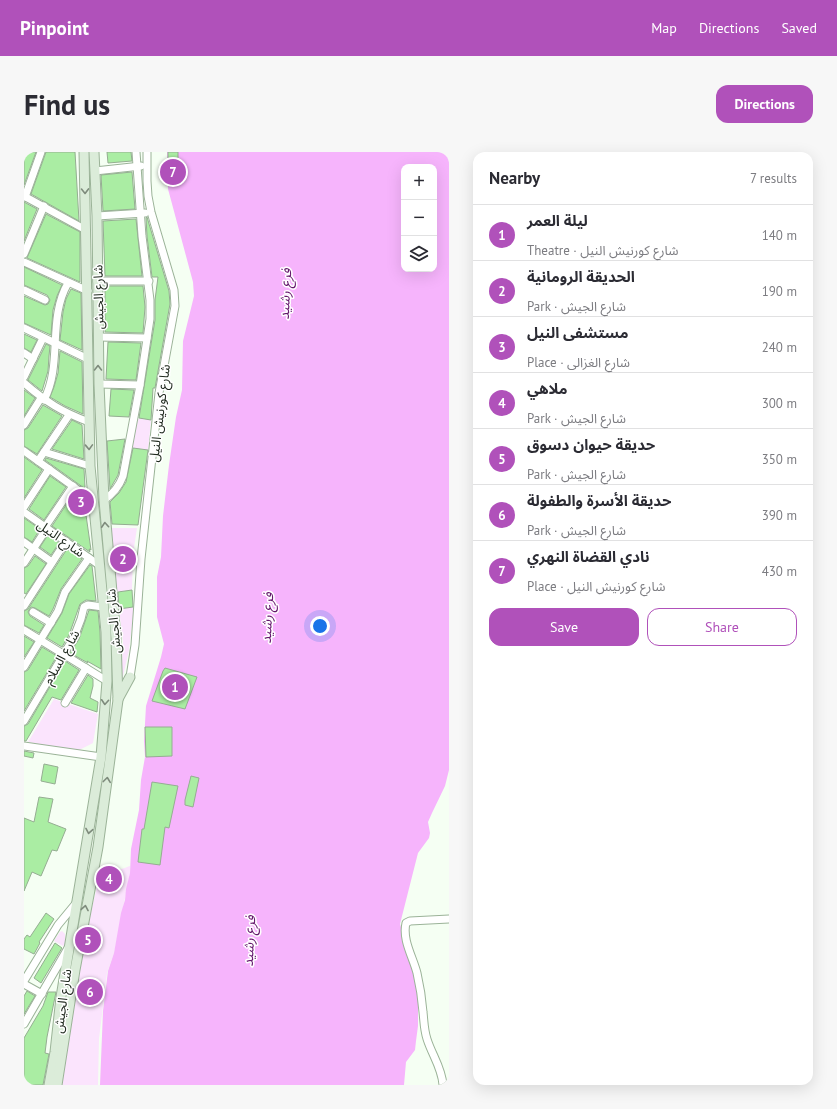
<!DOCTYPE html>
<meta charset="utf-8">
<style>
body{margin:0;font-family:"PT Sans","Noto Sans Arabic",sans-serif;background:#f7f7f7;color:#2b2b33}
.controls{position:absolute;right:12px;top:12px;display:grid;overflow:hidden;border-radius:8px;box-shadow:0 4px 16px #0002}
.controls button{width:36px;height:36px;display:grid;place-items:center;padding:0;border:0;border-bottom:1px solid #e1e1e2;background:#fff;color:#2b2b33;font:20px sans-serif}
.you{position:absolute;left:296px;top:474px;width:14px;height:14px;margin:-10px;border:3px solid #fff;border-radius:50%;background:#1a73e8;box-shadow:0 0 0 6px #1a73e833}
.badge{display:grid;place-items:center;width:26px;height:26px;border-radius:50%;background:#b051ba;color:#fff;font-size:13px;font-weight:700}
.pin{position:absolute;translate:-50% -50%;border:2px solid #fff;box-shadow:0 1px 4px #0006}
.list{margin:0;padding:0;list-style:none}
h2{display:flex;justify-content:space-between;align-items:center;height:52px;margin:0;padding:0 16px;font-size:17px}
h2 small{font-size:13px;font-weight:400;color:#7c7c81}
.list li{display:grid;grid-template-columns:26px 1fr auto;gap:12px;align-items:center;box-sizing:border-box;height:56px;padding:0 16px;border-top:1px solid #e1e1e2}
.list b{display:block;font-size:15px;white-space:nowrap}
.list p{margin:0;font-size:13px;white-space:nowrap;color:#7c7c81}
.list em{font-size:13px;font-style:normal;color:#7c7c81}
.actions{display:flex;gap:8px;padding:12px 16px}
.actions a{flex:1;padding:9px 0;border:1px solid #b051ba;border-radius:12px;text-align:center;font-size:14px;color:#b051ba}
.actions .main{background:#b051ba;color:#fff}
.icon{flex:none;width:22px;height:22px;fill:none;stroke:currentColor;stroke-width:2;stroke-linecap:round;stroke-linejoin:round}
.map{position:relative;flex:none;width:425px;height:933px;overflow:hidden;border-radius:12px}
header{display:flex;align-items:center;gap:24px;box-sizing:border-box;height:56px;padding:0 20px;background:#b051ba;color:#fff}
header strong{font-size:19px}
nav{display:flex;gap:22px;margin-inline-start:auto;font-size:14px}
.intro{display:flex;align-items:center;justify-content:space-between;box-sizing:border-box;height:96px;padding:0 24px}
h1{margin:0;font-size:28px}
.button{padding:10px 18px;border-radius:12px;background:#b051ba;color:#fff;font-size:14px;font-weight:700}
main{display:flex;gap:24px;padding:0 24px}
aside{flex:1;background:#fff;border-radius:12px;box-shadow:0 4px 16px #0002}
.map>svg:first-child{display:block}
.green{fill:#fbe4fd}
.water{fill:#f6b4fc;fill-rule:evenodd}
.building{fill:#aaeda3;stroke:#95ad92}
.lines{fill:none;stroke-linecap:round;stroke-linejoin:round}
.minor-casing{stroke:#9bb398;stroke-width:9}
.secondary-casing{stroke:#9bb398;stroke-width:11}
.minor{stroke:#fff;stroke-width:7}
.secondary{stroke:#dbecd9;stroke-width:9}
.oneway{stroke:#7e8b7c}
.labels{text-anchor:middle;stroke-width:3;stroke-linejoin:round;paint-order:stroke}
.street-label{font-size:13px;fill:#202a1f;stroke:#fff}
.water-label{font-size:14px;font-style:italic;fill:#63166b;stroke:#fff}
</style>
<header>
<strong>Pinpoint</strong>
<nav><a>Map</a><a>Directions</a><a>Saved</a></nav>
</header>
<div class="intro"><h1>Find us</h1><a class="button">Directions</a></div>
<main>
<div class="map">
<svg width="425" height="933" viewBox="0 0 425 933">
<rect width="100%" height="100%" fill="#f5fff3"/>
<g class="green">
<path d="M109 266 127 268 124 298 106 296Z"/>
<path d="M86 376H113L109 402 108 438 92 440Z"/>
<path d="M110 455 105 498 97 533 99 490 95 457Z"/>
<path d="M30 547 74 562 69 591 53 599 4 590Z"/>
<path d="M78 713C88 722 94 718 106 714V721L90 801 83 821 75 887 74 933H38L56 807Z"/>
<path d="M38 779 41 782V795L30 789 36 780Z"/>
</g>
<path class="water" d="M143 0H425V618L421 634 408 661 404 670 406 681 405 686 394 701 376 772 394 833V874L392 889 391 898 382 910 380 933H76L79 859 84 819 90 801 97 761 101 748 102 737 106 721 107 697 115 658 117 628 121 605 120 589 122 554 137 505 140 492 133 465V425L137 405 139 364 145 313 152 265 158 238 159 189 170 144 169 130 144 37ZM380 15H410V117H380Z"/>
<g class="building">
<path d="M0 0H12L0 33Z"/>
<path d="M22 0H51L55 69 7 42Z"/>
<path d="M83 0H107L108 9 84 11Z"/>
<rect x="144" y="0" width="10" height="27"/>
<path d="M108 20 111 57 79 59 77 23Z"/>
<path d="M0 50 13 57 0 89Z"/>
<path d="M22 62 56 80V130L3 106Z"/>
<path d="M123 65 145 139 146 152 131 236H129L127 268 115 266 131 168V148L134 125H128L123 84 122 66Z"/>
<path d="M112 67 118 124H81L79 69Z"/>
<path d="M0 115 38 133 33 144 29 158 27 183 0 171V144L21 153 24 152 26 148 23 143 0 133Z"/>
<path d="M81 134H119L121 155 119 181 81 180Z"/>
<path d="M47 137 57 141 58 198 36 188 39 160 42 147Z"/>
<path d="M0 182 13 188 7 200 0 196Z"/>
<path d="M84 190 117 191 112 228 82 227Z"/>
<path d="M22 192 26 194 25 204 24 219 18 239 4 228Z"/>
<path d="M36 199 58 210 59 262 41 254 26 245 30 235 34 221Z"/>
<path d="M87 237 110 238 105 265 85 264Z"/>
<path d="M0 238 11 246 0 264Z"/>
<path d="M19 253 38 264 13 302 0 294V278L4 276Z"/>
<path d="M48 268 58 273 60 307 28 297Z"/>
<path d="M101 287 94 323 86 337 83 289Z"/>
<path d="M109 296 124 298 114 373 88 372 86 350 95 341 102 330Z"/>
<path d="M0 305 18 318 0 346Z"/>
<path d="M22 306 60 317 61 335 60 336 21 308Z"/>
<path d="M26 324 42 335 20 368 5 357Z"/>
<path d="M50 341 60 349 67 398 65 397 66 400 28 374Z"/>
<path d="M0 366 16 377 8 390 0 385Z"/>
<path d="M24 383 35 391 27 403 16 395Z"/>
<path d="M43 397 58 407 37 437 29 457 25 464 11 456 7 455 5 458 4 460 6 464 20 473 15 481 0 473V459L4 457Z"/>
<path d="M11 404 22 412 2 442 0 441V416L4 414Z"/>
<path d="M66 413 68 414 72 449 62 448 56 452 45 483 38 495 23 486 38 461 45 442Z"/>
<path d="M108 438 109 455 95 457 94 440Z"/>
<path d="M65 458 74 459 76 480 77 517 63 509 64 511 46 501 55 487Z"/>
<path d="M0 484 10 490 0 505Z"/>
<path d="M18 495 33 504 0 559V520L4 518Z"/>
<path d="M41 509 55 518 37 548 28 545 2 589H0V574L4 572Z"/>
<path d="M141 516 173 525 161 557 128 549 139 519Z"/>
<path d="M64 523 69 527V534L66 546 74 550 73 560 47 551Z"/>
<path d="M121 575H148V604L122 605Z"/>
<path d="M0 599 10 601 9 606 0 604Z"/>
<path d="M20 612 34 615 31 632 17 629Z"/>
<path d="M167 624 175 626 169 655 161 653V648Z"/>
<path d="M128 630 154 634 145 676 141 675 136 713 114 710 118 677H120Z"/>
<path d="M15 645 29 647 24 670 42 677 33 699 28 698 17 724 8 720 0 739V666L10 670Z"/>
<path d="M22 761 30 767 15 790 16 791 10 802 0 797V787L3 783 6 785Z"/>
<path d="M31 791 38 796 17 831 10 826Z"/>
<path d="M3 839 11 844 0 862V844Z"/>
<path d="M24 840H32L23 885 21 901 25 902 19 933H0V886L19 854Z"/>
</g>
<g class="lines">
<g class="minor-casing">
<g id="minor">
<path d="M71 19 117 14"/>
<path d="M0 44 62 78"/>
<path d="M1 45 17 0"/>
<path d="M73 64 121 61"/>
<path d="M0 102 20 54"/>
<path d="M0 110 64 139"/>
<path d="M73 129H125"/>
<path d="M0 138 21 148"/>
<path d="M0 176 64 207"/>
<path d="M74 185 123 186"/>
<path d="M0 201 9 207"/>
<path d="M0 225 19 186"/>
<path d="M0 231C22 250 38 260 65 270"/>
<path d="M75 232 116 233"/>
<path d="M20 248C39 212 23 167 44 131"/>
<path d="M0 273 17 246"/>
<path d="M0 299 68 348"/>
<path d="M20 300 66 314"/>
<path d="M14 309 45 263"/>
<path d="M80 348C89 342 95 335 99 324L116 233 126 167V148L118 84 112 0"/>
<path d="M0 355 25 317"/>
<path d="M0 360 75 413"/>
<path d="M21 375 49 334"/>
<path d="M0 390 28 410"/>
<path d="M0 411 23 376"/>
<path d="M0 454 42 389"/>
<path d="M9 460 27 471"/>
<path d="M0 478 83 529"/>
<path d="M0 515 34 459 41 440 65 406"/>
<path d="M106 525 111 493 117 407 135 241 151 154 150 138 127 60 124 44 123 29V0"/>
<path d="M41 551 62 516"/>
<path d="M0 569 50 485 57 467 60 455 64 453 79 455"/>
<path d="M0 594 77 605"/>
<path d="M0 829 34 773 53 750"/>
<path d="M0 832 18 842"/>
<path d="M0 872 44 796"/>
<path d="M419 933C418 916 408 903 403 887 400 878 400 869 399 860 398 847 396 834 393 821 389 805 378 788 382 771L386 769 425 767"/>
</g>
</g>
<g class="secondary-casing">
<g id="secondary">
<path d="M94 547 106 525"/>
<path d="M25 933 31 900 37 845 77 605 83 529 82 480 66 314 60 0"/>
<path d="M33 933 51 818 74 695 94 548 92 486 80 348 75 232 73 64 70 0"/>
</g>
</g>
<use href="#minor" class="minor"/>
<use href="#secondary" class="secondary"/>
</g>
<defs><path id="oneway-chevron" d="M-2-3.5L2.5 0L-2 3.5" fill="none" stroke-width="1.6" stroke-linecap="round" stroke-linejoin="round"/></defs>
<g class="oneway">
<use href="#oneway-chevron" transform="translate(61 39) rotate(89)"/>
<use href="#oneway-chevron" transform="translate(74 216) rotate(-90)"/>
<use href="#oneway-chevron" transform="translate(65 295) rotate(88)"/>
<use href="#oneway-chevron" transform="translate(81 373) rotate(-94)"/>
<use href="#oneway-chevron" transform="translate(81 550) rotate(94)"/>
<use href="#oneway-chevron" transform="translate(83 628) rotate(-83)"/>
<use href="#oneway-chevron" transform="translate(65 679) rotate(100)"/>
<use href="#oneway-chevron" transform="translate(61 756) rotate(-80)"/>
</g>
<g class="labels">
<g class="street-label">
<text transform="translate(74 145) rotate(-91)" y="5">شارع الجيش</text>
<text transform="translate(135 261) rotate(-83)" y="5">شارع كورنيش النيل</text>
<text transform="translate(37 386) rotate(35)" y="5">شارع النيل</text>
<text transform="translate(89 469) rotate(-95)" y="5">شارع الجيش</text>
<text transform="translate(37 505) rotate(-61)" y="5">شارع السلام</text>
<text transform="translate(38 849) rotate(-82)" y="5">شارع الجيش</text>
</g>
<g class="water-label">
<text transform="translate(261 142) rotate(-87)" y="5">فرع رشيد</text>
<text transform="translate(243 466) rotate(-87)" y="5">فرع رشيد</text>
<text transform="translate(225 789) rotate(-87)" y="5">فرع رشيد</text>
</g>
</g>
</svg>
<div class="controls">
<button>+</button>
<button>−</button>
<button><svg class="icon" aria-label="layers" viewBox="0 0 24 24"><path d="M12 4l9 5-9 5-9-5zM3 14l9 5 9-5"/></svg></button>
</div>
<div class="you"></div>
<div class="pin badge" style="left:151px;top:535px">1</div>
<div class="pin badge" style="left:99px;top:407px">2</div>
<div class="pin badge" style="left:57px;top:350px">3</div>
<div class="pin badge" style="left:85px;top:727px">4</div>
<div class="pin badge" style="left:64px;top:788px">5</div>
<div class="pin badge" style="left:66px;top:840px">6</div>
<div class="pin badge" style="left:149px;top:20px">7</div>
</div>
<aside>
<h2>Nearby<small>7 results</small></h2>
<ul class="list">
<li><span class="badge">1</span><div><b>ليلة العمر</b><p>Theatre · شارع كورنيش النيل</p></div><em>140 m</em></li>
<li><span class="badge">2</span><div><b>الحديقة الرومانية</b><p>Park · شارع الجيش</p></div><em>190 m</em></li>
<li><span class="badge">3</span><div><b>مستشفى النيل</b><p>Place · شارع الغزالى</p></div><em>240 m</em></li>
<li><span class="badge">4</span><div><b>ملاهي</b><p>Park · شارع الجيش</p></div><em>300 m</em></li>
<li><span class="badge">5</span><div><b>حديقة حيوان دسوق</b><p>Park · شارع الجيش</p></div><em>350 m</em></li>
<li><span class="badge">6</span><div><b>حديقة الأسرة والطفولة</b><p>Park · شارع الجيش</p></div><em>390 m</em></li>
<li><span class="badge">7</span><div><b>نادي القضاة النهري</b><p>Place · شارع كورنيش النيل</p></div><em>430 m</em></li>
</ul>
<div class="actions"><a class="main">Save</a><a>Share</a></div>
</aside>
</main>
